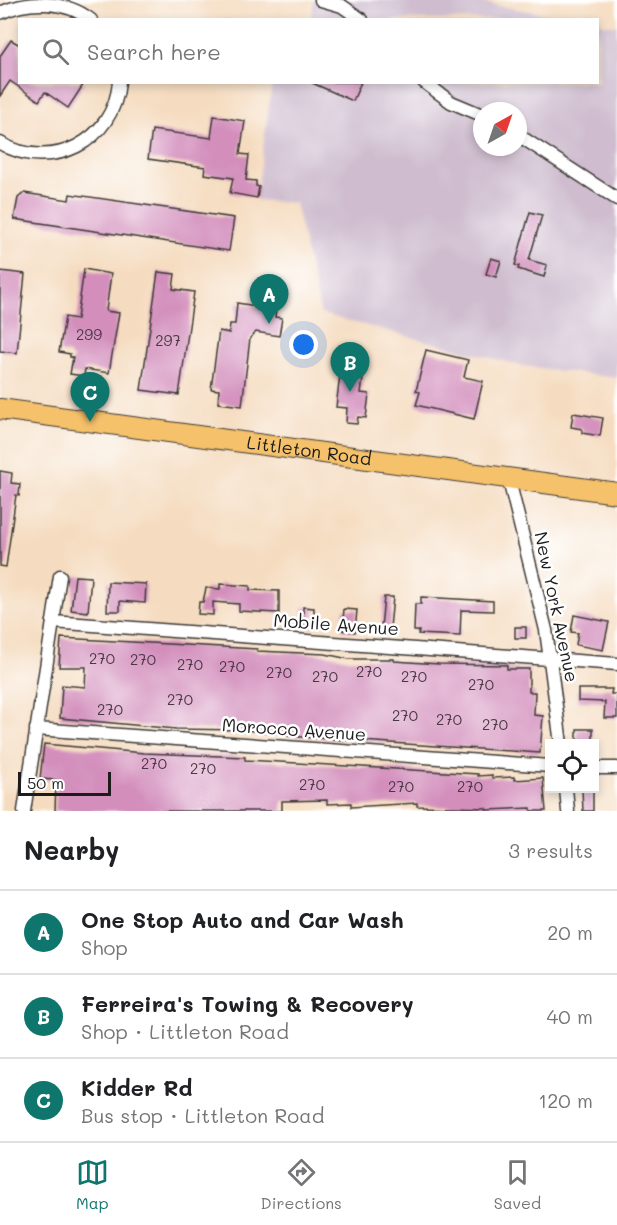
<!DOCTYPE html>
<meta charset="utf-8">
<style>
body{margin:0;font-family:Mali,sans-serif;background:#f6f6f6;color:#202124}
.controls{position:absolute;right:18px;bottom:18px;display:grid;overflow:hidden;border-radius:0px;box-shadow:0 3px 9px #0003}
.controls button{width:54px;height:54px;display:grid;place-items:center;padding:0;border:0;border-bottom:2px solid #e0e0e0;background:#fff;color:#202124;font:30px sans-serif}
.compass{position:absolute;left:473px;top:102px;width:54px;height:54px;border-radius:50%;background:#fff;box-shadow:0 3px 9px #0003;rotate:40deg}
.scale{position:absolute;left:18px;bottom:15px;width:93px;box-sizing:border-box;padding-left:6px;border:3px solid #1c1c1c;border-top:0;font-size:16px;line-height:21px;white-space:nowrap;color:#1c1c1c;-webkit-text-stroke:4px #fff;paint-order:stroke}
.you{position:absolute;left:304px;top:345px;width:21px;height:21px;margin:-15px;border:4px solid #fff;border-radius:50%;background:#1a73e8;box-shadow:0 0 0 9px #1a73e833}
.badge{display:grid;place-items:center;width:39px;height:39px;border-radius:50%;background:#0f766e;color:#fff;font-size:20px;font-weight:700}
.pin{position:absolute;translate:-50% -50px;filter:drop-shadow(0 2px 3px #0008)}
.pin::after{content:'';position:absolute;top:32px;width:21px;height:18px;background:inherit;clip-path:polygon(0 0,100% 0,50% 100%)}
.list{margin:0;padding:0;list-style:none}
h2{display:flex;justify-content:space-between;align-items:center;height:78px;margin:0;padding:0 24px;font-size:26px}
h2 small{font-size:20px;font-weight:400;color:#757577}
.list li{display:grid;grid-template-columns:39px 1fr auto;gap:18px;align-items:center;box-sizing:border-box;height:84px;padding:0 24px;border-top:2px solid #e0e0e0}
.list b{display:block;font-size:22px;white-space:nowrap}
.list p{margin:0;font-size:20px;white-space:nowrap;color:#757577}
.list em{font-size:20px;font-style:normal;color:#757577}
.icon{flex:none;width:33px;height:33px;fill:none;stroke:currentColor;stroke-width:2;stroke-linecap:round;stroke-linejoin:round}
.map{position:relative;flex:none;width:617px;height:811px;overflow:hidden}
.search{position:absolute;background:#fff;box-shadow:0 3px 9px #0003;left:18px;right:18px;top:18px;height:66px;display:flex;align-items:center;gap:15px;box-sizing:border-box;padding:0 21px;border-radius:0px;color:#757577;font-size:22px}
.sheet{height:330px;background:#fff}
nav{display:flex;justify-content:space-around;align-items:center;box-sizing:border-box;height:84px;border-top:2px solid #e0e0e0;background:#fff;font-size:16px;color:#757577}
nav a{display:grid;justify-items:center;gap:3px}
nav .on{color:#0f766e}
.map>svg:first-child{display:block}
.industrial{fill:#cfbdcf;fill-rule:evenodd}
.building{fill:#d38ebc}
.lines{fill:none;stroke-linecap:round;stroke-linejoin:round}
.street-casing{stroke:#3d3935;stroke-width:15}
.primary-casing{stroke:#3d3935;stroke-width:22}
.street{stroke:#fff;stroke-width:12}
.primary{stroke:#f5c16b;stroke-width:20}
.labels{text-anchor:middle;stroke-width:5;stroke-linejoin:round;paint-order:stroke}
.number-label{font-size:15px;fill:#4a3844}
.street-label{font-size:18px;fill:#1c1c1c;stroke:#fff}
</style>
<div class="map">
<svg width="617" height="811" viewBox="0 0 617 811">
<rect width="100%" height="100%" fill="#fff"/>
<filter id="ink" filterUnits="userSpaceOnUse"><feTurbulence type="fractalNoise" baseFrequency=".0167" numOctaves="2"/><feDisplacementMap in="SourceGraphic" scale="12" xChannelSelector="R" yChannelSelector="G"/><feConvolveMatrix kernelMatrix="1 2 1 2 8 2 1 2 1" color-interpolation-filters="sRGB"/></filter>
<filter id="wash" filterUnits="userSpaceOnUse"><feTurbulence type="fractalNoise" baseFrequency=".008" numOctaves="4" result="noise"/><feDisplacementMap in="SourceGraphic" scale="24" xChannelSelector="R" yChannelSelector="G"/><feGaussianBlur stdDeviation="1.35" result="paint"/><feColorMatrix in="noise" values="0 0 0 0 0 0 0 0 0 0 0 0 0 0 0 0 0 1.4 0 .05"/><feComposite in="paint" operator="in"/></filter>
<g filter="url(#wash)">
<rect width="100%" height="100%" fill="#f5dcc0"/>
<g class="industrial">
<path d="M314 0H469L572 19 311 20Z"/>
<path d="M598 23 617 26V378L523 366 321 314 295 203 256 200 272 83 598 82ZM482 111H518V147H482Z"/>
</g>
<g id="blocks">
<g class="building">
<path d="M11 40 20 45V82H85L68 108 45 92 39 101 10 81 0 96V56Z"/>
<path d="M310 82H361L353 101Z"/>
<path d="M214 116 245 121 240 154 249 155 246 180 256 181V186L259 187 257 198 230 193 233 178 204 174 205 167 148 159 152 130 211 138Z"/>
<path d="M24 193 69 200 70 194 234 218 229 251 14 219 18 198Z"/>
<path d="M530 212 542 215 529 260 547 265 544 277 518 269 519 266 515 265Z"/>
<path d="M491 258 501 261 496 277 486 274Z"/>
<path d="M84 269 111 274 106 311 119 313 109 373 85 369 84 376 70 374 73 357H70V354L59 352 65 317 77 319Z"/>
<path d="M0 271 25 274 17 353 0 351Z"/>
<path d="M158 272 175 274 173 289 194 292 179 395 141 390Z"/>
<path d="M237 303 276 309 275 317 282 318 279 336 256 332 250 338 242 406 218 403 219 390 211 389 219 331 229 333 230 324H235Z"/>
<path d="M426 350 468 360 464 377 483 381 474 419 416 405 420 392 416 391Z"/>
<path d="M340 375 363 378 361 393 369 394 366 418 358 417 357 424 346 423 347 408 336 407Z"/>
<path d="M573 413 603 418 600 436 582 433V429L571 427Z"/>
<path d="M0 471 12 473 11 483 20 484 19 496 16 495 6 567 0 566Z"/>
<path d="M75 576 91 577 88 612 71 610Z"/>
<path d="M108 582 146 584 145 603 120 601V611H107Z"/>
<path d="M220 584 250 586V590L279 591V613L239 611V604L213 602V615L198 614 199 602H203L206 588 220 589Z"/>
<path d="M384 597H393L390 628H381Z"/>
<path d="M421 597 493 601V611L461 610 460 636 418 634 419 631H414L415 604H421Z"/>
<path d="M303 607 314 608V627H303Z"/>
<path d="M344 609 357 610 355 632 342 630Z"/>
<path d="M574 615 609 622 603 650 576 645 578 633 571 632Z"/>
<rect x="515" y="627" width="11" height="11"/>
<path d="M61 638 257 649V651L325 654 349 659H394V661L439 664 507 665V669H529V692H535L534 715 543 716 540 753 288 736V734L242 730 176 729 60 718 62 685 85 687 86 667H59Z"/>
<path d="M578 689H612L611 694H617V718H604L605 702 578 701Z"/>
<rect x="577" y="729" width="16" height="15"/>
<path d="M44 744 144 753 245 757V760L478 774V776L492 775V778L514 777 515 780 543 778 546 811H531V808L487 810 486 808 417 806V803L351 807V803L327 804V800L282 801V811H55L56 780 40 779Z"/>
<path d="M582 789H593V811H583Z"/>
</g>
</g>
</g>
<g filter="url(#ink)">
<use href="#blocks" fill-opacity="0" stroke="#3d3935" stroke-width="1.5"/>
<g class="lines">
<g class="street-casing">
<g id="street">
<path d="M321 0 342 6 362 20"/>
<path d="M0 13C28 0 66 0 91 20"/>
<path d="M424 82 451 102 482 115"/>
<path d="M518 135 617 199"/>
<path d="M0 143C51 173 114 142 119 82"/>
<path d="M509 480 546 630 561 744"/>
<path d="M53 622 617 664"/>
<path d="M36 729 550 766"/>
<path d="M594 768H617"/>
<path d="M566 788 568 811"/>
<path d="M24 811 60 576"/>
</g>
</g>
<g class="primary-casing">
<g id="primary">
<path id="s1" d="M0 409 617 493"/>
</g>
</g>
<use href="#street" class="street"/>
<use href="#primary" class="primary"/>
</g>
</g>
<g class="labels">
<g class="number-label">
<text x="89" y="340">299</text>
<text x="168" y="346">297</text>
<text x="102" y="664">270</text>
<text x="143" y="665">270</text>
<text x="190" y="670">270</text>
<text x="232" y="672">270</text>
<text x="369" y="677">270</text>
<text x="279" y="678">270</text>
<text x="325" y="682">270</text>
<text x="414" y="682">270</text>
<text x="481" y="690">270</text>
<text x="180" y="705">270</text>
<text x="110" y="715">270</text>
<text x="405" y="721">270</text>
<text x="449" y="725">270</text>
<text x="495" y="730">270</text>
<text x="154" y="769">270</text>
<text x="203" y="774">270</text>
<text x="312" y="790">270</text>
<text x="401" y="792">270</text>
<text x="470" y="792">270</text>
</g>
<g class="street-label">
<text dy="6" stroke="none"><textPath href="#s1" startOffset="312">Littleton Road</textPath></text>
<text transform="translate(556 607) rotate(78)" y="6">New York Avenue</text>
<text transform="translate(336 625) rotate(4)" y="6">Mobile Avenue</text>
<text transform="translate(294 730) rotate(4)" y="6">Morocco Avenue</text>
</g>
</g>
</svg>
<div class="controls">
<button><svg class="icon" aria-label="locate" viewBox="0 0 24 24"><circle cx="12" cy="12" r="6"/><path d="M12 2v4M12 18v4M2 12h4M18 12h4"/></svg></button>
</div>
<svg class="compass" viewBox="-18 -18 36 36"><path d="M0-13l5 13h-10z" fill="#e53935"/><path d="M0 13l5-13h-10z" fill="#757577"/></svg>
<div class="scale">50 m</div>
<div class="you"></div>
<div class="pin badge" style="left:269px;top:324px">A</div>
<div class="pin badge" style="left:350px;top:392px">B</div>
<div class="pin badge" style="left:90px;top:422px">C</div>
<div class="search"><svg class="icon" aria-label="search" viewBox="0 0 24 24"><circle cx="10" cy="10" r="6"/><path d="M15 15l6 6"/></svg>Search here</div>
</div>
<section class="sheet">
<h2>Nearby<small>3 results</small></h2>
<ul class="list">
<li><span class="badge">A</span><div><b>One Stop Auto and Car Wash</b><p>Shop</p></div><em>20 m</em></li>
<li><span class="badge">B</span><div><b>Ferreira's Towing &amp; Recovery</b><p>Shop · Littleton Road</p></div><em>40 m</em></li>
<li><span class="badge">C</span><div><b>Kidder Rd</b><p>Bus stop · Littleton Road</p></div><em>120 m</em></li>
</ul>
</section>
<nav>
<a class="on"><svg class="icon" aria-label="map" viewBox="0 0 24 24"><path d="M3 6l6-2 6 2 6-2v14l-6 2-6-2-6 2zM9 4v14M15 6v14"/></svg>Map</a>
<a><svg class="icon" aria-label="directions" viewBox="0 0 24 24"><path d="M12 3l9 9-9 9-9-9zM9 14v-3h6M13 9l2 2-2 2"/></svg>Directions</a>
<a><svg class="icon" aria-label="saved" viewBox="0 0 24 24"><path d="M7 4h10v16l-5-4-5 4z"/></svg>Saved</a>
</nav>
